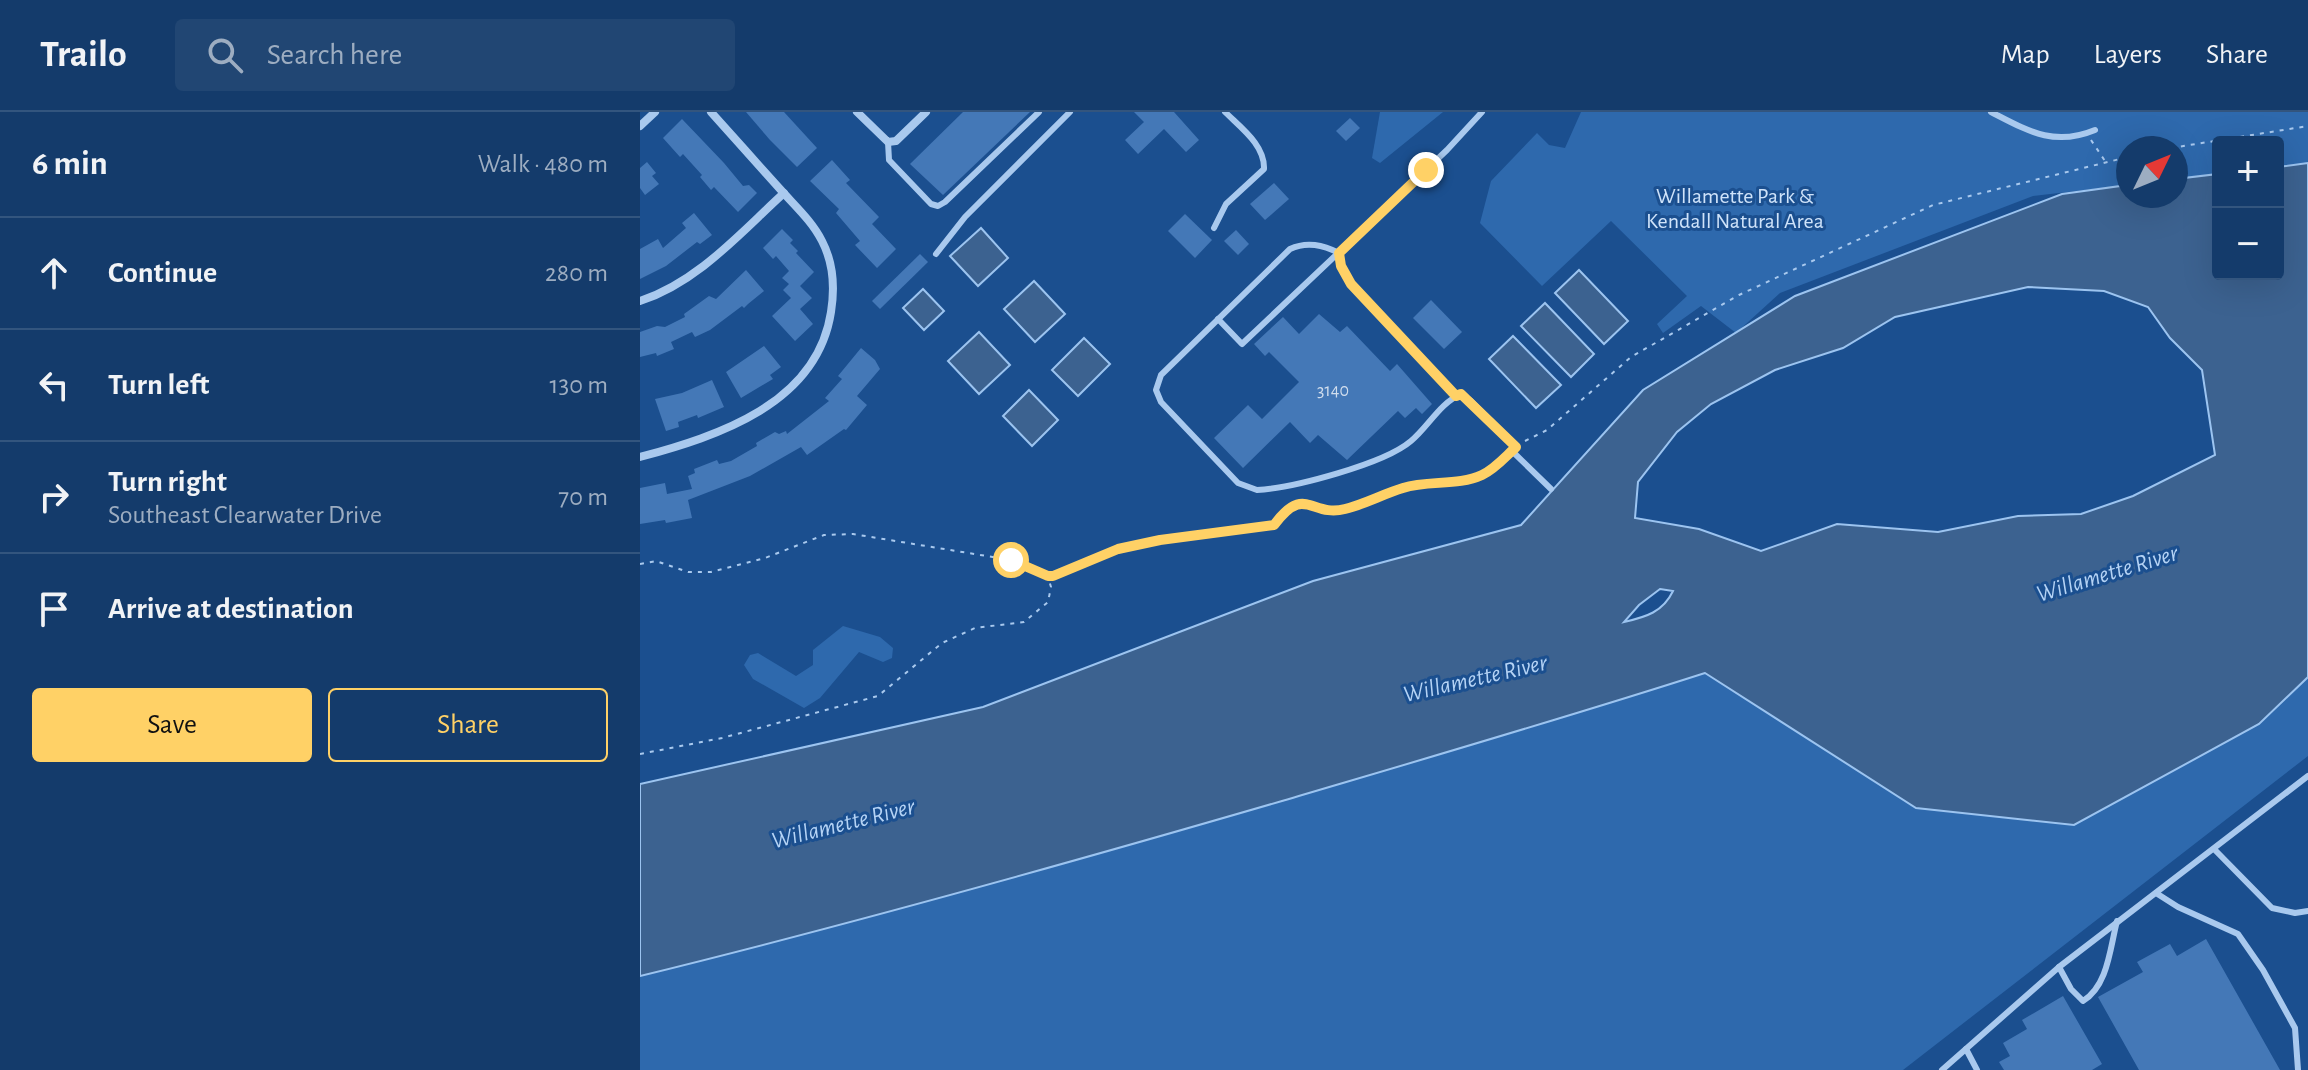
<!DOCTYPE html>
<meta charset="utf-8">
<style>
body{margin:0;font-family:"Alegreya Sans",sans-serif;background:#214673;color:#f1f3f6}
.controls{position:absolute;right:24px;top:24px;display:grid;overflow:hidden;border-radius:8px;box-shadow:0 8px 32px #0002}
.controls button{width:72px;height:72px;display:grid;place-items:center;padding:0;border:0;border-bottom:2px solid #33557e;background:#143b6b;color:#f1f3f6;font:40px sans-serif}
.compass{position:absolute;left:1476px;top:24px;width:72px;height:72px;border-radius:50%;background:#143b6b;box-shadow:0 8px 32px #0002;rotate:47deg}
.stop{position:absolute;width:24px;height:24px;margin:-18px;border:6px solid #ffd166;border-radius:50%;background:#fff}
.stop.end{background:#ffd166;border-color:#fff;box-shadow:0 2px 8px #0008}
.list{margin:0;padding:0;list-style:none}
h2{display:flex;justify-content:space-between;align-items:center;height:104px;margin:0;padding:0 32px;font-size:34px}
h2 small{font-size:26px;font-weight:400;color:#9dadc1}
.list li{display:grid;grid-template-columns:52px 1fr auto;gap:24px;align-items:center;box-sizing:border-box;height:112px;padding:0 32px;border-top:2px solid #33557e}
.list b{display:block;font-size:30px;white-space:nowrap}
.list p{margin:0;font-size:26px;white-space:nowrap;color:#9dadc1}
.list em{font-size:26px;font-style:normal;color:#9dadc1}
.actions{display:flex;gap:16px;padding:24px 32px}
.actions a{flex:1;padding:18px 0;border:2px solid #ffd166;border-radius:8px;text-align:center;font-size:28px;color:#ffd166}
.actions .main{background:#ffd166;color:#111}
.icon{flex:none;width:44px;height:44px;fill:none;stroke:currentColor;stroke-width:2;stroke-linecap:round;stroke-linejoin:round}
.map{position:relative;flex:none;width:1668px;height:958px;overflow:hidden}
header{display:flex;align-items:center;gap:48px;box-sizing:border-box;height:112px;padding:0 40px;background:#143b6b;border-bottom:2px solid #33557e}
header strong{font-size:38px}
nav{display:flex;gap:44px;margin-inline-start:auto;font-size:28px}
.search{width:560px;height:72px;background:#214673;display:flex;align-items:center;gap:20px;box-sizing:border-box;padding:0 28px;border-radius:8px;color:#9dadc1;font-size:30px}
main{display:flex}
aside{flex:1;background:#143b6b}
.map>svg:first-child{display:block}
.green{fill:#2e69ad}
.water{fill:#3c6290;stroke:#9cc4f0;stroke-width:2;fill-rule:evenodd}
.building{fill:#4478b7}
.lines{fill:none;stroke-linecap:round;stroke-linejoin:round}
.path{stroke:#a9c9ee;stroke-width:2;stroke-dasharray:4 6;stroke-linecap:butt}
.service{stroke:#a9c9ee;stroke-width:6}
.minor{stroke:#a9c9ee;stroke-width:8}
.route{stroke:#ffd166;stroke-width:10}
.labels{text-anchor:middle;stroke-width:6;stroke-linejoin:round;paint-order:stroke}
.number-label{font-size:18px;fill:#d0dded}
.park-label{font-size:22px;fill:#cfe3fa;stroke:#1b4f8f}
.water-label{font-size:24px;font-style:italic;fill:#b5d3f5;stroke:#1b4f8f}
</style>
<header>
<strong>Trailo</strong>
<div class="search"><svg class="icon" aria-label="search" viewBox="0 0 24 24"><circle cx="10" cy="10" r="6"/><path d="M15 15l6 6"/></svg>Search here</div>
<nav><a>Map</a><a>Layers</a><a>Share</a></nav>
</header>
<main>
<aside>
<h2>6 min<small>Walk · 480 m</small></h2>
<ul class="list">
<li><svg class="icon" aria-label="ahead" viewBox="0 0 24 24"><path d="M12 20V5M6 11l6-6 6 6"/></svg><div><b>Continue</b></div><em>280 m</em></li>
<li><svg class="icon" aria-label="left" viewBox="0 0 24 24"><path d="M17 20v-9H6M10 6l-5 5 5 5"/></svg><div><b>Turn left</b></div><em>130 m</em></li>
<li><svg class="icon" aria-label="right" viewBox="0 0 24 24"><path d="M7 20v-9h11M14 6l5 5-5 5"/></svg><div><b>Turn right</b><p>Southeast Clearwater Drive</p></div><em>70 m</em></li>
<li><svg class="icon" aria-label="arrive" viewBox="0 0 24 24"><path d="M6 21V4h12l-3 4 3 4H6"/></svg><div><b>Arrive at destination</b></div></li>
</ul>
<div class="actions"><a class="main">Save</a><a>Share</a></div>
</aside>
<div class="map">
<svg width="1668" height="958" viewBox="0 0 1668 958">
<rect width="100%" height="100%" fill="#1b4f8f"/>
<g class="green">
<path d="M740 0H803L740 51 732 46Z"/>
<path d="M941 0H1668V52L1638 56V30H1578V62L1536 67V36H1488V73L1393 84 1140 181 1096 221 1061 194 1023 221 1017 212 1047 184 971 109 902 174 840 111 851 69 897 21 909 33 925 36Z"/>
<path d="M203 514 240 525 253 536 252 546 243 550 219 540 180 586 164 596 113 567 104 553 110 543 118 541 156 564 173 553V538Z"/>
<path d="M1066 560 1276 696 1619 612 1668 565V644L1263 958H0V864C216 811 429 751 642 688 784 647 925 606 1066 560Z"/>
</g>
<g class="water">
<path d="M1668 51V565L1619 612 1434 713 1276 696 1065 561C925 606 784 647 642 689 429 751 216 811 0 864V672L343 595 673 469 881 413 1003 278 1155 184 1422 82 1488 73V84H1536V67L1578 62V162H1638V55ZM1388 175 1464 179 1508 195 1530 226 1562 258 1575 343 1493 384 1441 402 1378 404 1298 420 1197 412 1121 439 1059 417 995 406 998 370 1037 320 1071 292 1135 258 1203 236 1255 205ZM1020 477 1033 479C1023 500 1006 505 984 510L999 493Z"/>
<path d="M341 116 368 146 338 174 310 144Z"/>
<path d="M939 158 988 209 964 232 915 181Z"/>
<path d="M394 169 425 202 395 230 364 197Z"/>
<path d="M283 177 304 199 284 218 263 196Z"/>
<path d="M905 191 954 242 931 265 881 214Z"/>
<path d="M339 220 370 253 339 282 308 249Z"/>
<path d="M873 224 921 273 896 296 849 247Z"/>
<path d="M444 226 470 252 438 284 412 258Z"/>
<path d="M389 278 418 308 392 334 363 304Z"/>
</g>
<g class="building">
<path d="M106 0H144L177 36 157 55 130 28Z"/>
<path d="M323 0H390L303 83 270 52Z"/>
<path d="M494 0H534L559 28 546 40 524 17 498 42 485 28 504 10Z"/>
<path d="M710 6 720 16 706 29 696 19Z"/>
<path d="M42 7 84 51 103 74 109 73 117 81 98 100 74 75 71 78 60 65 62 63 43 42 40 45 23 26Z"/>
<path d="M192 48 210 68 206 71 239 105 232 112 256 137 237 156 215 133 220 129 196 101 199 97 170 69Z"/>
<path d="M7 50 16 61 12 64 19 72 5 83 0 76V56Z"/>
<path d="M634 71 649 87 625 108 610 92Z"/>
<path d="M54 101 72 123 60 132 57 130 26 154 0 167V137L18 127 23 136 46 116 42 111Z"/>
<path d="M545 102 572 128 555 146 528 119Z"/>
<path d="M142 117 153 128 150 131 158 139 156 141 174 160 160 174 172 186 160 197 173 212 155 229 132 204 151 186 143 178 149 172 142 166 149 159 136 144 133 147 123 136Z"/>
<path d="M596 118 609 132 598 143 584 129Z"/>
<path d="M280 142 288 150 240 197 232 189Z"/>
<path d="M106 158 124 179 108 192 104 196 102 194 70 218 55 225 52 220 31 230 34 237 17 244 16 241 0 245V220L17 214 25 215 45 205 44 202 69 184 76 187Z"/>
<path d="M791 188 822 220 804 237 773 206Z"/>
<path d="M679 202 700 220 707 214 750 259 757 252 792 292 782 302 776 296 765 306 758 299 707 348 678 323 670 331 650 310 603 356 574 326 608 293 622 307 659 270 629 240 625 244 614 232 643 205 659 222Z"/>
<path d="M124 234 141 255 130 263 133 267 101 286 86 260Z"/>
<path d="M221 236 235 248 240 257 217 284 227 293 206 318 204 317 167 343 161 335 110 364 48 388 52 406 26 411 25 408 0 412V376L25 371 27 382 52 377 48 364 55 361 54 357 77 348 79 352 91 349 117 334 116 331 135 320 139 322 146 319 147 322 189 289 185 286 202 267 198 264Z"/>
<path d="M72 268 84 295 58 306 57 303 38 310 39 315 26 319 15 287 42 281Z"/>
<path d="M1566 827 1640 958H1499L1458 885 1503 860 1497 850 1530 832 1537 844Z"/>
<path d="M1423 884 1462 952 1452 958H1364L1359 950 1370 944 1363 931 1387 917 1382 908Z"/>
</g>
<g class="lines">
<g class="path">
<path d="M1451 28 1465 49"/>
<path d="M1531 36 1668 14"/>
<path d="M885 329 907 318 991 245 1099 183 1293 93 1488 45"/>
<path d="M0 452 16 449 48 460H71L125 446 184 423 213 422 371 448 408 464H413L478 437 520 428 634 413C660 378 666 399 700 399 719 398 745 381 764 375 802 365 833 377 864 346"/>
<path d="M0 642 82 626 238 584 302 531 335 516 384 510 408 490 411 475 408 465"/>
</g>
<g class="service">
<path d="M1351 0C1388 19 1414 35 1455 18"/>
<path d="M248 30 249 48 291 92 298 94 305 90 399 0"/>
<path d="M574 116 586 92 624 57C625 33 601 16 585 0"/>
<path d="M699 141C683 133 667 129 650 137L521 263 516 278 521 290 598 371 617 378C653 376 744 352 771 329 788 315 800 291 821 282L831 289 876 335"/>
<path d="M699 141 701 154 711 172 816 284"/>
<path d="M296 142 325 105 430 0"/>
<path d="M578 207 602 232 807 38 842 0"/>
<path d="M872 339 911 377"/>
<path d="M1574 737 1632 796 1655 801 1668 799"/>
<path d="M1516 781 1538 795 1598 822 1623 858 1655 916 1658 958"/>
<path d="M1419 855 1431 877 1443 889C1468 874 1470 836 1477 809"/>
<path d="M1326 937 1337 958"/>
<path d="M1302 958 1419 855 1668 664"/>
</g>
<g class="minor">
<path d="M217 0 248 30 256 29 286 0"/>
<path d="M0 14 15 0"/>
<path d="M0 189C58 170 100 121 144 81"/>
<path d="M0 345C78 324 177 292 191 200 195 175 194 152 182 129 172 109 155 94 140 77 117 51 94 26 71 0"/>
</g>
</g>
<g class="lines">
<path class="route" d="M371 448 408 464H413L478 437 520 428 634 413C665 371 671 406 705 397 725 392 743 382 763 376 788 368 818 374 842 363 855 357 865 345 876 335L821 282 816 284 711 172 701 154 699 141 786 58"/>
</g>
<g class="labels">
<g class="number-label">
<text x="693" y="284">3140</text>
</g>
<g class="park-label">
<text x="1095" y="91">Willamette Park &amp;<tspan x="1095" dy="25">Kendall Natural Area</tspan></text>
</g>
<g class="water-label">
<text transform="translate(1467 461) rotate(-17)" y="8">Willamette River</text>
<text transform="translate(835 566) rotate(-13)" y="8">Willamette River</text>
<text transform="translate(203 711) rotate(-14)" y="8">Willamette River</text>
</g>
</g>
</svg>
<div class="controls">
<button>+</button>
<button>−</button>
</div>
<svg class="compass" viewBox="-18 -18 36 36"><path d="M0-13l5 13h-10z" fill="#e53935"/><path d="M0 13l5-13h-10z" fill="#9dadc1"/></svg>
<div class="stop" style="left:371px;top:448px"></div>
<div class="stop end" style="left:786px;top:58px"></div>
</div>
</main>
